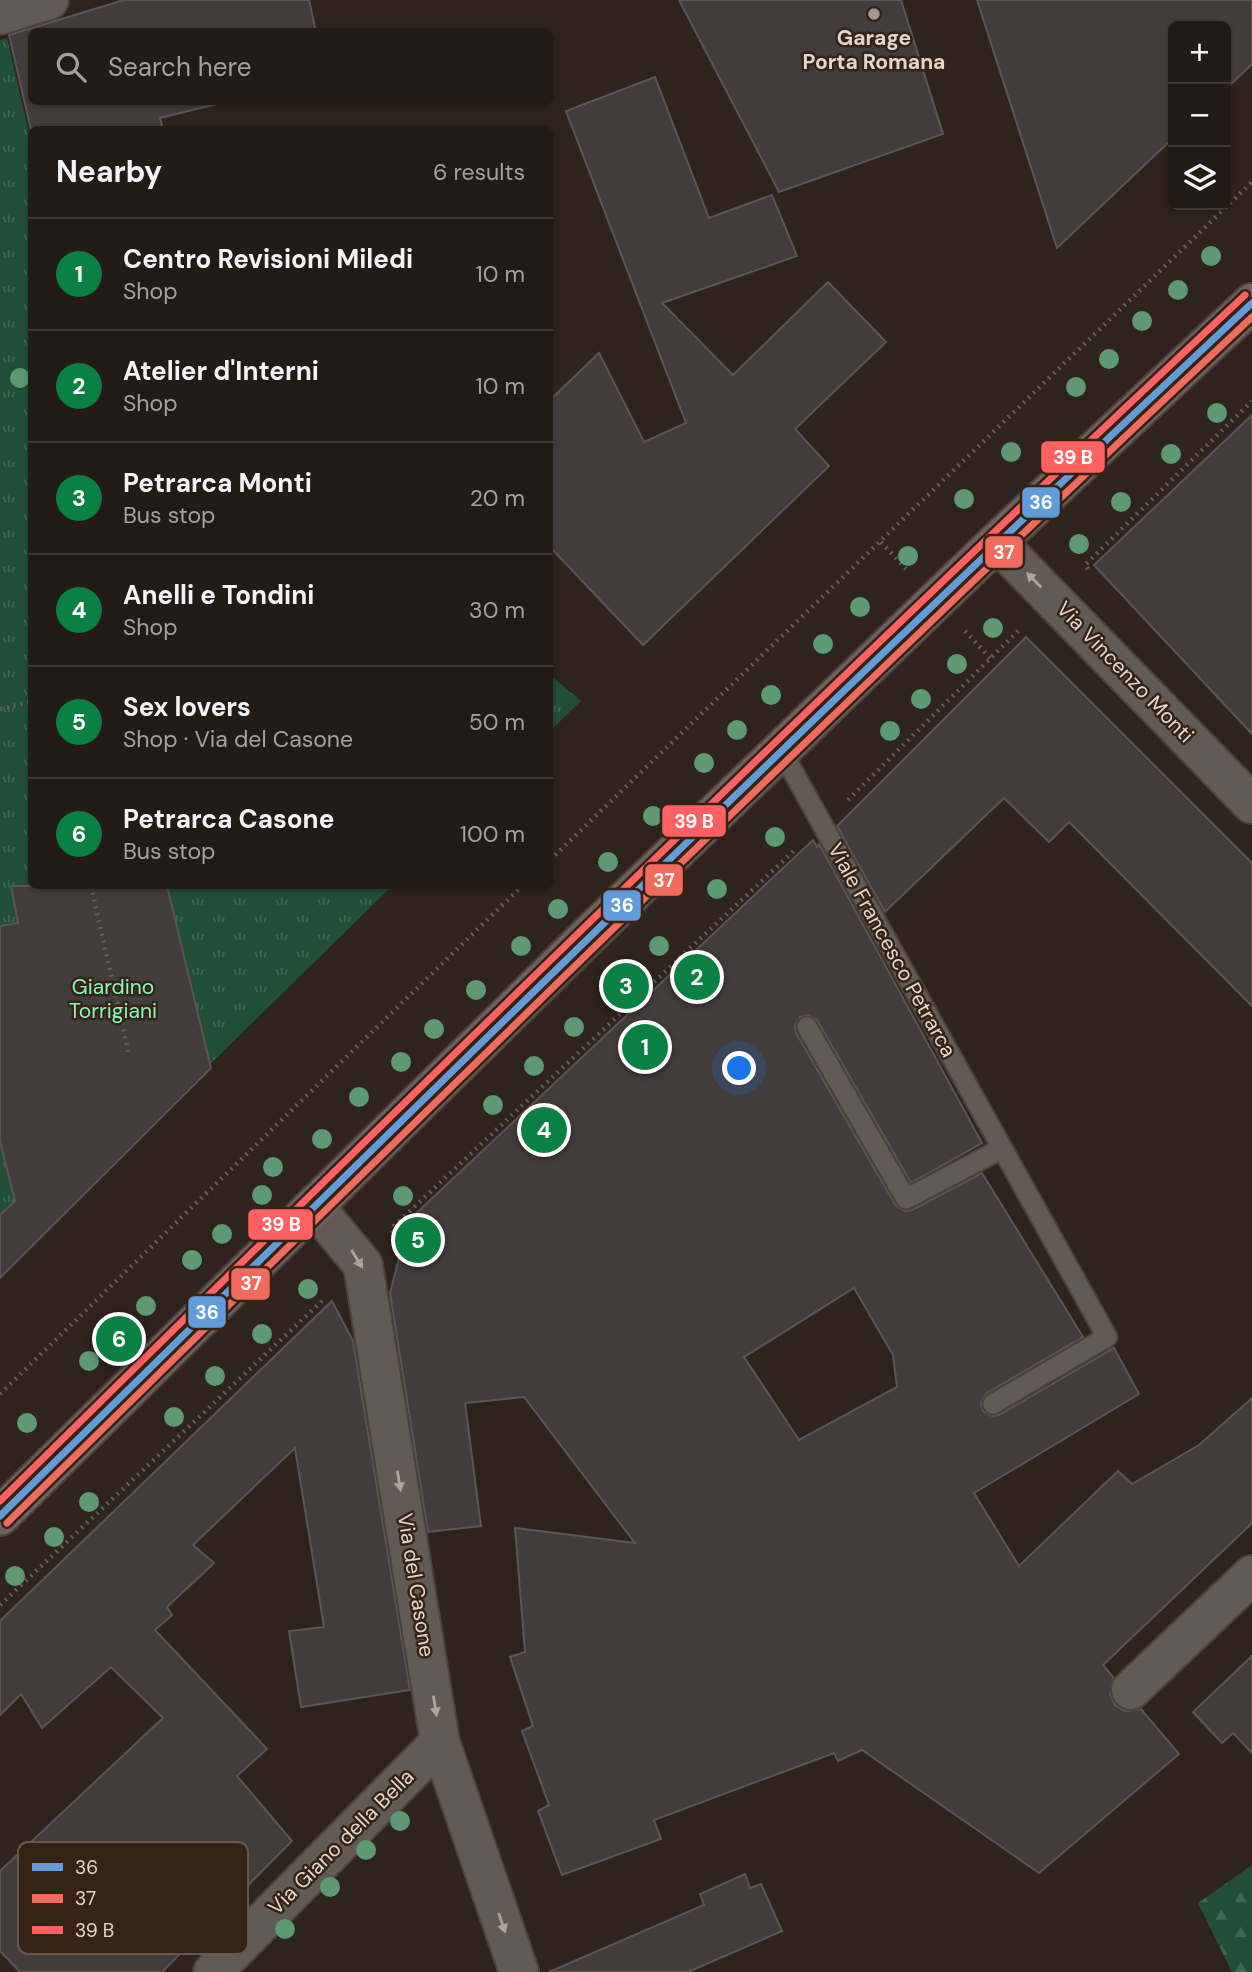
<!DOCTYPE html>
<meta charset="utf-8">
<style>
body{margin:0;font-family:"DM Sans",sans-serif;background:#2b241f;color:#f1f3f6}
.controls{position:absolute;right:21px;top:21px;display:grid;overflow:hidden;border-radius:10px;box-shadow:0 2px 5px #0004}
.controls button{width:63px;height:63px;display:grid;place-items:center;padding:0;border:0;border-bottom:2px solid #403935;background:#231b16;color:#f1f3f6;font:35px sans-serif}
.you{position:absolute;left:740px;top:1069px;width:24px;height:24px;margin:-18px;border:5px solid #fff;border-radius:50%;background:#1a73e8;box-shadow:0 0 0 10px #1a73e833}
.badge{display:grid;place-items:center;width:46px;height:46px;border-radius:50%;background:#0b8043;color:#fff;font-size:23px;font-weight:700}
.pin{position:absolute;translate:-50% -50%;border:4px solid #fff;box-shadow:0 2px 7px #0006}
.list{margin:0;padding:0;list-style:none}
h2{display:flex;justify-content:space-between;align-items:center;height:91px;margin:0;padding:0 28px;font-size:30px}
h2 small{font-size:23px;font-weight:400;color:#a3a1a1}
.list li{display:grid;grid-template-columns:46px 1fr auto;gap:21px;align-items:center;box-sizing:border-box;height:112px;padding:0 28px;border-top:2px solid #403935}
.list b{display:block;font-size:26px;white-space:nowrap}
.list p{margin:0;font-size:23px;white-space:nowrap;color:#a3a1a1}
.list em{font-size:23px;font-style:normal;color:#a3a1a1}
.icon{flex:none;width:38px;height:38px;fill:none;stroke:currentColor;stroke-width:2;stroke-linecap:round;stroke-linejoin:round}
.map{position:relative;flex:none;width:1252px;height:1972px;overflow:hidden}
.search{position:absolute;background:#231b16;box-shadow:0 2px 5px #0004;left:28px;top:28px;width:525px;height:77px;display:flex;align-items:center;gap:18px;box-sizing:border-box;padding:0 24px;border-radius:10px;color:#a3a1a1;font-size:26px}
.panel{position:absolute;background:#231b16;box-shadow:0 2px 5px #0004;left:28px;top:126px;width:525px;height:763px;border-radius:10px}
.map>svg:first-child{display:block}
.grass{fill:url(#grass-tufts)}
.forest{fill:url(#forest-firs)}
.building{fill:#433c3d;stroke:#5b5556;stroke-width:2;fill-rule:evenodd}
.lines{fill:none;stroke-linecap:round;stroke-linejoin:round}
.service-casing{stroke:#4b423c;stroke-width:23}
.minor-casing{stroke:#4b423c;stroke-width:42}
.primary-casing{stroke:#4b423c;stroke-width:42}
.path{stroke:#645c57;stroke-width:4.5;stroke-dasharray:2 5;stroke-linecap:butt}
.service{stroke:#625a55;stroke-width:19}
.minor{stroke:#625a55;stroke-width:38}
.primary{stroke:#6d605e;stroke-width:38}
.bus-1-casing{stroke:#362316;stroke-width:12}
.bus-2-casing{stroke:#362316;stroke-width:12}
.bus-3-casing{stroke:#362316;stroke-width:12}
.bus-1{stroke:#619bd9;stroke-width:7}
.bus-2{stroke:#f06b5c;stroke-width:7}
.bus-3{stroke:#ff6060;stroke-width:7}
.tree{fill:#5d9973}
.oneway{fill:#afa49d}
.poi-dot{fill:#a3978f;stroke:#362316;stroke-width:2.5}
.labels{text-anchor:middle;stroke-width:5;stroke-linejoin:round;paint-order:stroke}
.poi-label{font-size:21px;font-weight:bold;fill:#e2d5cd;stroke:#362316}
.street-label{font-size:21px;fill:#e2d5cd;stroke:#362316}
.park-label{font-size:21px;fill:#83f8ba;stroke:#362316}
.key{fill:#362316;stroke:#6a584d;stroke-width:2}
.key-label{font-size:19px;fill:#e2d5cd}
.line-badge{stroke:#362316;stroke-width:2.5}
.badge-label{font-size:19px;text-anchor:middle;font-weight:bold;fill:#fff}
</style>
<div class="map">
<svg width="1252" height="1972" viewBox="0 0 1252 1972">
<defs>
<pattern id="grass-tufts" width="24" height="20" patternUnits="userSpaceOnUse" patternTransform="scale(1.75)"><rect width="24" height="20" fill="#204e36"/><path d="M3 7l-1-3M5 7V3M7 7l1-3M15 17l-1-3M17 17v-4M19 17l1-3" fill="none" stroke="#406752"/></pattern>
<pattern id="forest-firs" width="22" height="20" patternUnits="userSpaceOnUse" patternTransform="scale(1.75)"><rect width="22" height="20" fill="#204e36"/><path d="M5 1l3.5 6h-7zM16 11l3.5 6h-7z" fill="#406752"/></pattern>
</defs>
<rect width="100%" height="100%" fill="#2f241d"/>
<g class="grass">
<path d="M7 38 32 147V886H392L0 1270V40Z"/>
<path d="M550 675 581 701 550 731Z"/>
</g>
<path class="forest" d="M1252 1865V1972H1232L1198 1903Z"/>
<g class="building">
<path d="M124 0H309L316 32H32V102H225L160 118 163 130H31L9 35Z"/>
<path d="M679 0H901L943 134 779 192Z"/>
<path d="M977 0H1252V64L1226 89V26H1173V138L1057 248Z"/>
<path d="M655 77 709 218 772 195 797 256 662 303 733 375 828 282 886 342 795 429 829 466 643 645 550 547V400L599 353 644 442 686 423 566 111Z"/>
<path d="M1252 415V734L1094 565Z"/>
<path d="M1026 637 1252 863V1006L1069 822 1049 842 1004 798 885 912 837 826Z"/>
<path d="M813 840 817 847 819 844 982 1143 911 1183 817 1020 808 1015 800 1017 795 1026 796 1033 896 1206 905 1211 912 1210 982 1173 1083 1337 987 1393 981 1403 983 1411 992 1416 999 1415 1114 1348 1139 1394 974 1493 1019 1566 1118 1471 1132 1484 1199 1445 1252 1398V1523L1103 1665 1114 1678 1110 1694 1115 1705 1125 1711 1141 1709 1179 1754 1039 1873 862 1750 838 1761 834 1753 654 1820 661 1839 562 1875 538 1811 549 1805 522 1731 533 1726 510 1657 525 1652 515 1528 635 1543 524 1397 465 1403 481 1526 428 1532 390 1293 409 1220ZM854 1288 893 1355 897 1387 799 1440 744 1357Z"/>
<path d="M11 886H167L211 1068 0 1278V1215L15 1201 0 1141V926L18 923Z"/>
<path d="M332 1301 353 1341 410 1690 301 1707 289 1631 324 1627 295 1448 193 1545 214 1563 167 1607 172 1615 155 1630 267 1749 237 1776 292 1841 162 1972H20L0 1951V1871L163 1718 111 1667 42 1728 21 1694 0 1715V1621Z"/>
<path d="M1252 1656V1753L1233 1733 1222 1743 1193 1712Z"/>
<path d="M745 1874 750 1888 761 1884 782 1931 688 1972H549L704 1905 700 1894Z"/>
</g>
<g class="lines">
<g class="service-casing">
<g id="service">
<path d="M782 752 1107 1337 993 1404"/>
<path d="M807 1027 906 1199 1001 1149"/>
</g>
</g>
<g class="minor-casing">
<g id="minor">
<path d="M0 15 49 0"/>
<path d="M997 542 1252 804"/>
<path d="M314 1206 363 1265 440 1742 519 1972"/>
<path d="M1131 1690 1252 1575"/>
<path d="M213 1972 440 1742"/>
</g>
</g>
<g class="primary-casing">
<path id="primary" d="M0 1516 583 941 997 542 1252 303"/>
</g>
<g class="path">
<path d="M881 542 906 569"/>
<path d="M1088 569 1085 565 1252 401"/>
<path d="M965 631 991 659"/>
<path d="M0 709 32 701"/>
<path d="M848 800 1021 628"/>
<path d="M550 860 1252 182"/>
<path d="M91 886 129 1055"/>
<path d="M392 1233 394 1226 446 1177 796 849"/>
<path d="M0 1394 522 886"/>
<path d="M0 1605 323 1300"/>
</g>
<use href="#service" class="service"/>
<use href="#minor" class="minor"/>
<use href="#primary" class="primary"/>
<g class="bus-1-casing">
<path id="bus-1" d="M0 1516C414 1108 828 700 1252 303"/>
</g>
<g class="bus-2-casing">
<path id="bus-2" d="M7 1523C419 1118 830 713 1252 317"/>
</g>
<g class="bus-3-casing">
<path id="bus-3" d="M0 1501C411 1095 823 691 1245 295"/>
</g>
<use href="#bus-1" class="bus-1"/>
<use href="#bus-2" class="bus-2"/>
<use href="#bus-3" class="bus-3"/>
</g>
<g class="tree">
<circle cx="1211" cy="256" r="10"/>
<circle cx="1178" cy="290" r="10"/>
<circle cx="1142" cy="321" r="10"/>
<circle cx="1109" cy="359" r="10"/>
<circle cx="20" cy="378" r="10"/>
<circle cx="1076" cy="387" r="10"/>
<circle cx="1217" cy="413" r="10"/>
<circle cx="1011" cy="452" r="10"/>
<circle cx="1171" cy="454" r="10"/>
<circle cx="964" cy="499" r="10"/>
<circle cx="1121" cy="502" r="10"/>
<circle cx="1079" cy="544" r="10"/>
<circle cx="908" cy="556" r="10"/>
<circle cx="860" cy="607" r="10"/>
<circle cx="993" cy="628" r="10"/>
<circle cx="823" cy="644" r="10"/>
<circle cx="957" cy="664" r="10"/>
<circle cx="771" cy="695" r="10"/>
<circle cx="921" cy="699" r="10"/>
<circle cx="737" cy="730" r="10"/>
<circle cx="890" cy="731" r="10"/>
<circle cx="704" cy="763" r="10"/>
<circle cx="653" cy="816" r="10"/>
<circle cx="775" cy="837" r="10"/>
<circle cx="608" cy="862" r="10"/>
<circle cx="717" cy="889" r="10"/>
<circle cx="558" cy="909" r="10"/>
<circle cx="521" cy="946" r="10"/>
<circle cx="659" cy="946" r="10"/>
<circle cx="614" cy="989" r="10"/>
<circle cx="476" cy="990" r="10"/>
<circle cx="574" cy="1027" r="10"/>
<circle cx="434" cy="1029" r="10"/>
<circle cx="401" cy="1062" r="10"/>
<circle cx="534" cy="1066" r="10"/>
<circle cx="359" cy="1097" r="10"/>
<circle cx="493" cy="1105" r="10"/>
<circle cx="322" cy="1139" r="10"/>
<circle cx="273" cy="1167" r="10"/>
<circle cx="262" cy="1195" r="10"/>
<circle cx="403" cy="1196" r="10"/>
<circle cx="222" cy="1234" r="10"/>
<circle cx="192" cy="1260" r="10"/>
<circle cx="308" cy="1289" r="10"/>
<circle cx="146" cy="1306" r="10"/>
<circle cx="262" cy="1334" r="10"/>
<circle cx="89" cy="1361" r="10"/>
<circle cx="215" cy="1376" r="10"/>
<circle cx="174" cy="1417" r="10"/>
<circle cx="27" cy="1423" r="10"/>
<circle cx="89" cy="1502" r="10"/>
<circle cx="54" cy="1537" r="10"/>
<circle cx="15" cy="1576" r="10"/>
<circle cx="400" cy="1821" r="10"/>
<circle cx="366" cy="1850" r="10"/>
<circle cx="330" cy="1887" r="10"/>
<circle cx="285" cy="1929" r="10"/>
</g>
<defs><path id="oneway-solid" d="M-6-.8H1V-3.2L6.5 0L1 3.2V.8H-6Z" transform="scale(1.75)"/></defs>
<g class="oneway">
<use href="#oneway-solid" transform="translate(1034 580) rotate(-135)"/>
<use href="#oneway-solid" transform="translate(357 1259) rotate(58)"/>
<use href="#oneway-solid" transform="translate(399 1481) rotate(81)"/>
<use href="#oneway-solid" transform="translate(435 1706) rotate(81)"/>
<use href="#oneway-solid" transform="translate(502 1923) rotate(71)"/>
</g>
<circle class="poi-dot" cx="874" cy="14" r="7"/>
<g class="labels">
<g class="poi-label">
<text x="874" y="45">Garage<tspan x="874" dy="24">Porta Romana</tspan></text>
</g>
<g class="street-label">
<text transform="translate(1125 672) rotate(46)" y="7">Via Vincenzo Monti</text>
<text transform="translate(892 950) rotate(61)" y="7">Viale Francesco Petrarca</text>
<text transform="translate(416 1585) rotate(81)" y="7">Via del Casone</text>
<text transform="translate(341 1842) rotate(-45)" y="7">Via Giano della Bella</text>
</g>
<g class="park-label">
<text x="113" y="994">Giardino<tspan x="113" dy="24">Torrigiani</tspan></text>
</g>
</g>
<rect x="18" y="1842" width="230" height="112" rx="10" class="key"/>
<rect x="32" y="1863" width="31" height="8" fill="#619bd9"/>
<rect x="32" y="1894" width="31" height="9" fill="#f06b5c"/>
<rect x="32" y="1926" width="31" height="8" fill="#ff6060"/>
<g class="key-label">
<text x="75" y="1874">36</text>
<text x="75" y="1905">37</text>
<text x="75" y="1937">39 B</text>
</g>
<g class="line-badge">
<rect x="1040" y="440" width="66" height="34" rx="7" fill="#ff6060"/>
<rect x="1021" y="486" width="40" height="33" rx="7" fill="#619bd9"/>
<rect x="984" y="535" width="40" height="34" rx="7" fill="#f06b5c"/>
<rect x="661" y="804" width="66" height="34" rx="7" fill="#ff6060"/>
<rect x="644" y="863" width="40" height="34" rx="7" fill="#f06b5c"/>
<rect x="602" y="889" width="40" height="33" rx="7" fill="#619bd9"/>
<rect x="247" y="1208" width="67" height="33" rx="7" fill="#ff6060"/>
<rect x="230" y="1267" width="41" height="34" rx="7" fill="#f06b5c"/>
<rect x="187" y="1295" width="40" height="34" rx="7" fill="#619bd9"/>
</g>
<g class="badge-label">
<text x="1073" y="464">39 B</text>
<text x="1041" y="509">36</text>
<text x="1004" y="559">37</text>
<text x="694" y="828">39 B</text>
<text x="664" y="887">37</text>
<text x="622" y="912">36</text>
<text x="281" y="1231">39 B</text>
<text x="251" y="1290">37</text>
<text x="207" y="1319">36</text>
</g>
</svg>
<div class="controls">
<button>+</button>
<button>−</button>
<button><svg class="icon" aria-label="layers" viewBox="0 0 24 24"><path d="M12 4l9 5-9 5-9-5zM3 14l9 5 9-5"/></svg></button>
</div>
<div class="you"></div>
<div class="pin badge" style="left:645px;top:1047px">1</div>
<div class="pin badge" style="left:697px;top:977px">2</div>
<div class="pin badge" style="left:626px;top:986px">3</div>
<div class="pin badge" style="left:544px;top:1130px">4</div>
<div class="pin badge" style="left:418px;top:1240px">5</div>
<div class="pin badge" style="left:119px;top:1339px">6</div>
<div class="search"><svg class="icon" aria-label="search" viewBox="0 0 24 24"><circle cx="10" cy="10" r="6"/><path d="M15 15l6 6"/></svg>Search here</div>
<section class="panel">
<h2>Nearby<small>6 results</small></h2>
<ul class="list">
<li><span class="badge">1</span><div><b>Centro Revisioni Miledi</b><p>Shop</p></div><em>10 m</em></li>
<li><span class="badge">2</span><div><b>Atelier d'Interni</b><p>Shop</p></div><em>10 m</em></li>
<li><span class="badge">3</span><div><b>Petrarca Monti</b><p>Bus stop</p></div><em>20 m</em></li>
<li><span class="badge">4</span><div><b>Anelli e Tondini</b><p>Shop</p></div><em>30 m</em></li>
<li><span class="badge">5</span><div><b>Sex lovers</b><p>Shop · Via del Casone</p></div><em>50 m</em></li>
<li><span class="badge">6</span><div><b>Petrarca Casone</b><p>Bus stop</p></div><em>100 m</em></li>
</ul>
</section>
</div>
